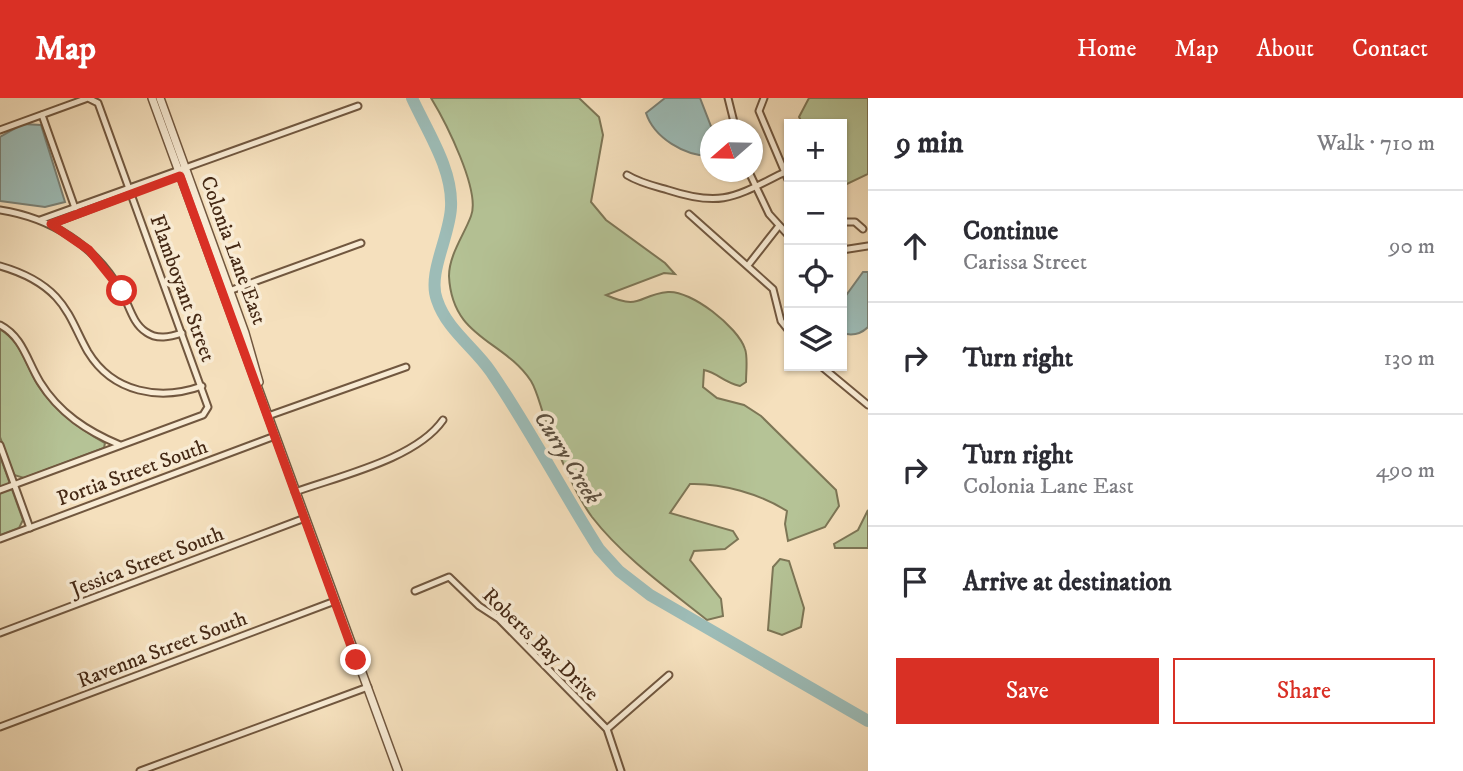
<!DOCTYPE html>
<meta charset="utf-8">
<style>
body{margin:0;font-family:"IM FELL DW Pica",serif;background:#f7f7f7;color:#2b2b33}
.controls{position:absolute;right:21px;top:21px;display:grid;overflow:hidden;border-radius:0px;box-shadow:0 2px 5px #0004}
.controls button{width:63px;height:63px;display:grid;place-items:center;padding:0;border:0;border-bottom:2px solid #e1e1e2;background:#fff;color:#2b2b33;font:35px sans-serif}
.compass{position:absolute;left:700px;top:21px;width:63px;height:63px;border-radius:50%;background:#fff;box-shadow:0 2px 5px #0004;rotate:250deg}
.stop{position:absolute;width:21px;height:21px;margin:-16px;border:5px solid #d93025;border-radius:50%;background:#fff}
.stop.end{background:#d93025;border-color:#fff;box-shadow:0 2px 7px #0008}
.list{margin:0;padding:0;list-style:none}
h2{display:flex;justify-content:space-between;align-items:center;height:91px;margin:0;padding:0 28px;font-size:30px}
h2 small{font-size:23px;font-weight:400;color:#7c7c81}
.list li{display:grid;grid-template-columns:46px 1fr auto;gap:21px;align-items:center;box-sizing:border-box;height:112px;padding:0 28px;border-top:2px solid #e1e1e2}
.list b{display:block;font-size:26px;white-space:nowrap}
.list p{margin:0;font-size:23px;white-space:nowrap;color:#7c7c81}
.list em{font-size:23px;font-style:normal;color:#7c7c81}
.actions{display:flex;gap:14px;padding:21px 28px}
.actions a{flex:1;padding:16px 0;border:2px solid #d93025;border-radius:0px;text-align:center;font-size:24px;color:#d93025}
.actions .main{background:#d93025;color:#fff}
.icon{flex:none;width:38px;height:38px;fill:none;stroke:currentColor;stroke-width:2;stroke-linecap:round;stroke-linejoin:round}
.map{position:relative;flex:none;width:868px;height:673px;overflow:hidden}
header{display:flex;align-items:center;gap:42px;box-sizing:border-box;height:98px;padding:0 35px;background:#d93025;color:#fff}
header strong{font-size:33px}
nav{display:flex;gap:38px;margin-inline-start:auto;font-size:24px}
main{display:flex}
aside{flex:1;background:#fff}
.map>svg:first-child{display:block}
.green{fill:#b5c396;stroke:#7d7656;stroke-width:2}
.water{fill:#9dbcb7;stroke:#7a8176;stroke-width:2}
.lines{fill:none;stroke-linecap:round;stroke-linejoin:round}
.river{stroke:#9dbcb7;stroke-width:12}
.minor-casing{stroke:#71573f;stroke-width:9}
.tertiary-casing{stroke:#71573f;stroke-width:10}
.minor{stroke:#f8ebd4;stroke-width:5}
.tertiary{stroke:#f8ebd4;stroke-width:7}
.route{stroke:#d93025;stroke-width:9}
.labels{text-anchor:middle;stroke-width:7;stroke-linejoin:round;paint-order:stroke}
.street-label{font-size:21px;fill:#452915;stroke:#f8ebd4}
.water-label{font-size:23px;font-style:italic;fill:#5b4e3e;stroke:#f8ebd4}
</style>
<header>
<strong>Map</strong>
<nav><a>Home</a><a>Map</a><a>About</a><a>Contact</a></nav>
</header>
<main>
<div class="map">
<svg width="868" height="673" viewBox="0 0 868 673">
<rect width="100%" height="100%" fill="#f5e0bd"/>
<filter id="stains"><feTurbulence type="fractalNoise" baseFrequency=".00286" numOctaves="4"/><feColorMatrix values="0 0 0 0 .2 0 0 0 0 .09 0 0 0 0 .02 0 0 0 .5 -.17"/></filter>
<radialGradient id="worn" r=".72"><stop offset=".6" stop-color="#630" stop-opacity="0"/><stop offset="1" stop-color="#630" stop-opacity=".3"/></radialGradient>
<g class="green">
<path d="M431 0H579L599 19 603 37 591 104 606 122 665 165 675 176 664 175 606 197C642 213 637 197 668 194 691 192 738 229 745 251 748 259 746 274 746 284L740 288C723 284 718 275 704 272L703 289 717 300 744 307 761 318 836 392 839 408 825 429 788 443 785 426 787 413C760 396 722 385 690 386L670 415 733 433 738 441 725 451 694 453 690 462 721 501 723 518 707 522C668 491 623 459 592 419 573 393 556 349 544 318 540 307 537 293 531 283 503 241 452 241 449 178 449 157 464 137 471 118 481 93 445 23 431 0Z"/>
<path d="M809 0H868V76L847 86 842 85V26H803L799 19Z"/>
<path d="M0 231C22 244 26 269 39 289 56 314 79 331 105 345L104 350 24 380 14 377 0 339Z"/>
<path d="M0 358 23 422 19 430 0 437Z"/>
<path d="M868 412V450H835L834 446 858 432Z"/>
<path d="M780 461 789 463 804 510 801 529 782 537 768 532 773 469Z"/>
</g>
<g class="water">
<path d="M665 0H700L712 31 710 58C685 58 654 40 646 15Z"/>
<path d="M23 26 41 27 65 104 45 109 0 103V39Z"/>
<path d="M863 174H868V229C860 237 852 238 842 235V203Z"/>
</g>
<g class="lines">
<path class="river" d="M412 0C427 33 453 71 451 109 450 138 427 176 437 202 447 232 474 249 491 274 530 331 562 393 599 451L619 473 650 497 868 623"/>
<g class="minor-casing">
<g id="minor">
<path d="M728 0 736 32"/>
<path d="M764 0 759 13 789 84"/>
<path d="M42 17 75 110"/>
<path d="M0 32 88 0 98 5 208 309 203 317 0 392"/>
<path d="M749 74 769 116 789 138"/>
<path d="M627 77C640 85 654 88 668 92 723 110 736 98 785 74"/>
<path d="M0 112C51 120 95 147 121 193 129 206 132 225 146 234 157 242 170 239 182 235"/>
<path d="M689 116 773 191 781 223 789 233"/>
<path d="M40 122 358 8"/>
<path d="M842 124H855L863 131"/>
<path d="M51 126 182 76"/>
<path d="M842 152 868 148"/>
<path d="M749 166 778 129"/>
<path d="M0 168C21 174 41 183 56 199 71 215 77 235 88 254 113 295 160 303 202 288"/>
<path d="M229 193 361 145"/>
<path d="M0 227C23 239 27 263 40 284 59 315 87 333 120 347"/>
<path d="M821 268 868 307"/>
<path d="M268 318 406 269"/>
<path d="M0 347 30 430"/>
<path d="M295 394C339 378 416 361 443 322"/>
<path d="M0 441 275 338"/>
<path d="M415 493 449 479 479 508 499 521 607 631 621 673"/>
<path d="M0 535 305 420"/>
<path d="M0 629 335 503"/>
<path d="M607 631 669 577"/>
<path d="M140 673 368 589"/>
</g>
</g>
<g class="tertiary-casing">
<g id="tertiary">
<path d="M152 0 398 673"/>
<path d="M160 0 245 235 259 284"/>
</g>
</g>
<use href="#minor" class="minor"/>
<use href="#tertiary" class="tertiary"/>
</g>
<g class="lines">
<path class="route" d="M122 193 89 152 51 126 180 78 356 562"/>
</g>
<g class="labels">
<g class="street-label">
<text transform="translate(234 152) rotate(70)" y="7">Colonia Lane East</text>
<text transform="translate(183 190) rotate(70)" y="7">Flamboyant Street</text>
<text transform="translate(132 374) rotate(-20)" y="7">Portia Street South</text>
<text transform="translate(147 463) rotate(-21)" y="7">Jessica Street South</text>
<text transform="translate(541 546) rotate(44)" y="7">Roberts Bay Drive</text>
<text transform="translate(162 551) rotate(-21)" y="7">Ravenna Street South</text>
</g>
<g class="water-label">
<text transform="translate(568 359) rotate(58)" y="8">Curry Creek</text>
</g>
</g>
<rect width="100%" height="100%" filter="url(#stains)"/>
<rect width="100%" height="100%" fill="url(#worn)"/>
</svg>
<div class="controls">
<button>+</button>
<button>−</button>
<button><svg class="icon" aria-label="locate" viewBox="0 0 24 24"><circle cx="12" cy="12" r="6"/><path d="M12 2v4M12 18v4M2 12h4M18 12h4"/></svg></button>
<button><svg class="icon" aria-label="layers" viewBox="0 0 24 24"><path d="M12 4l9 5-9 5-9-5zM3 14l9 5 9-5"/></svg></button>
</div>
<svg class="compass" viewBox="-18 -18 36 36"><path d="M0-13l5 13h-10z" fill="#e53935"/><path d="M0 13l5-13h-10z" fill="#7c7c81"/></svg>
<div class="stop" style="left:122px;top:193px"></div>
<div class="stop end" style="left:356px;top:562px"></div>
</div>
<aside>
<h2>9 min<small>Walk · 710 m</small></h2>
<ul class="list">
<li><svg class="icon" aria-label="ahead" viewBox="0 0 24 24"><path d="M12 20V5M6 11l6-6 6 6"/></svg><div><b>Continue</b><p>Carissa Street</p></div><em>90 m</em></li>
<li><svg class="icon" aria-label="right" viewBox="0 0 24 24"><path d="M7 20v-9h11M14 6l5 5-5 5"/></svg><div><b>Turn right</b></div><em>130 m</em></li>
<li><svg class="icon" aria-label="right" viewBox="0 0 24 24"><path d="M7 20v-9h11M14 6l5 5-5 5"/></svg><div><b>Turn right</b><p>Colonia Lane East</p></div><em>490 m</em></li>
<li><svg class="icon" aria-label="arrive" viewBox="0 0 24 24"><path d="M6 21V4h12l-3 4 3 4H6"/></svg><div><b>Arrive at destination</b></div></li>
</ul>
<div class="actions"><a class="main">Save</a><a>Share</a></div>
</aside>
</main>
